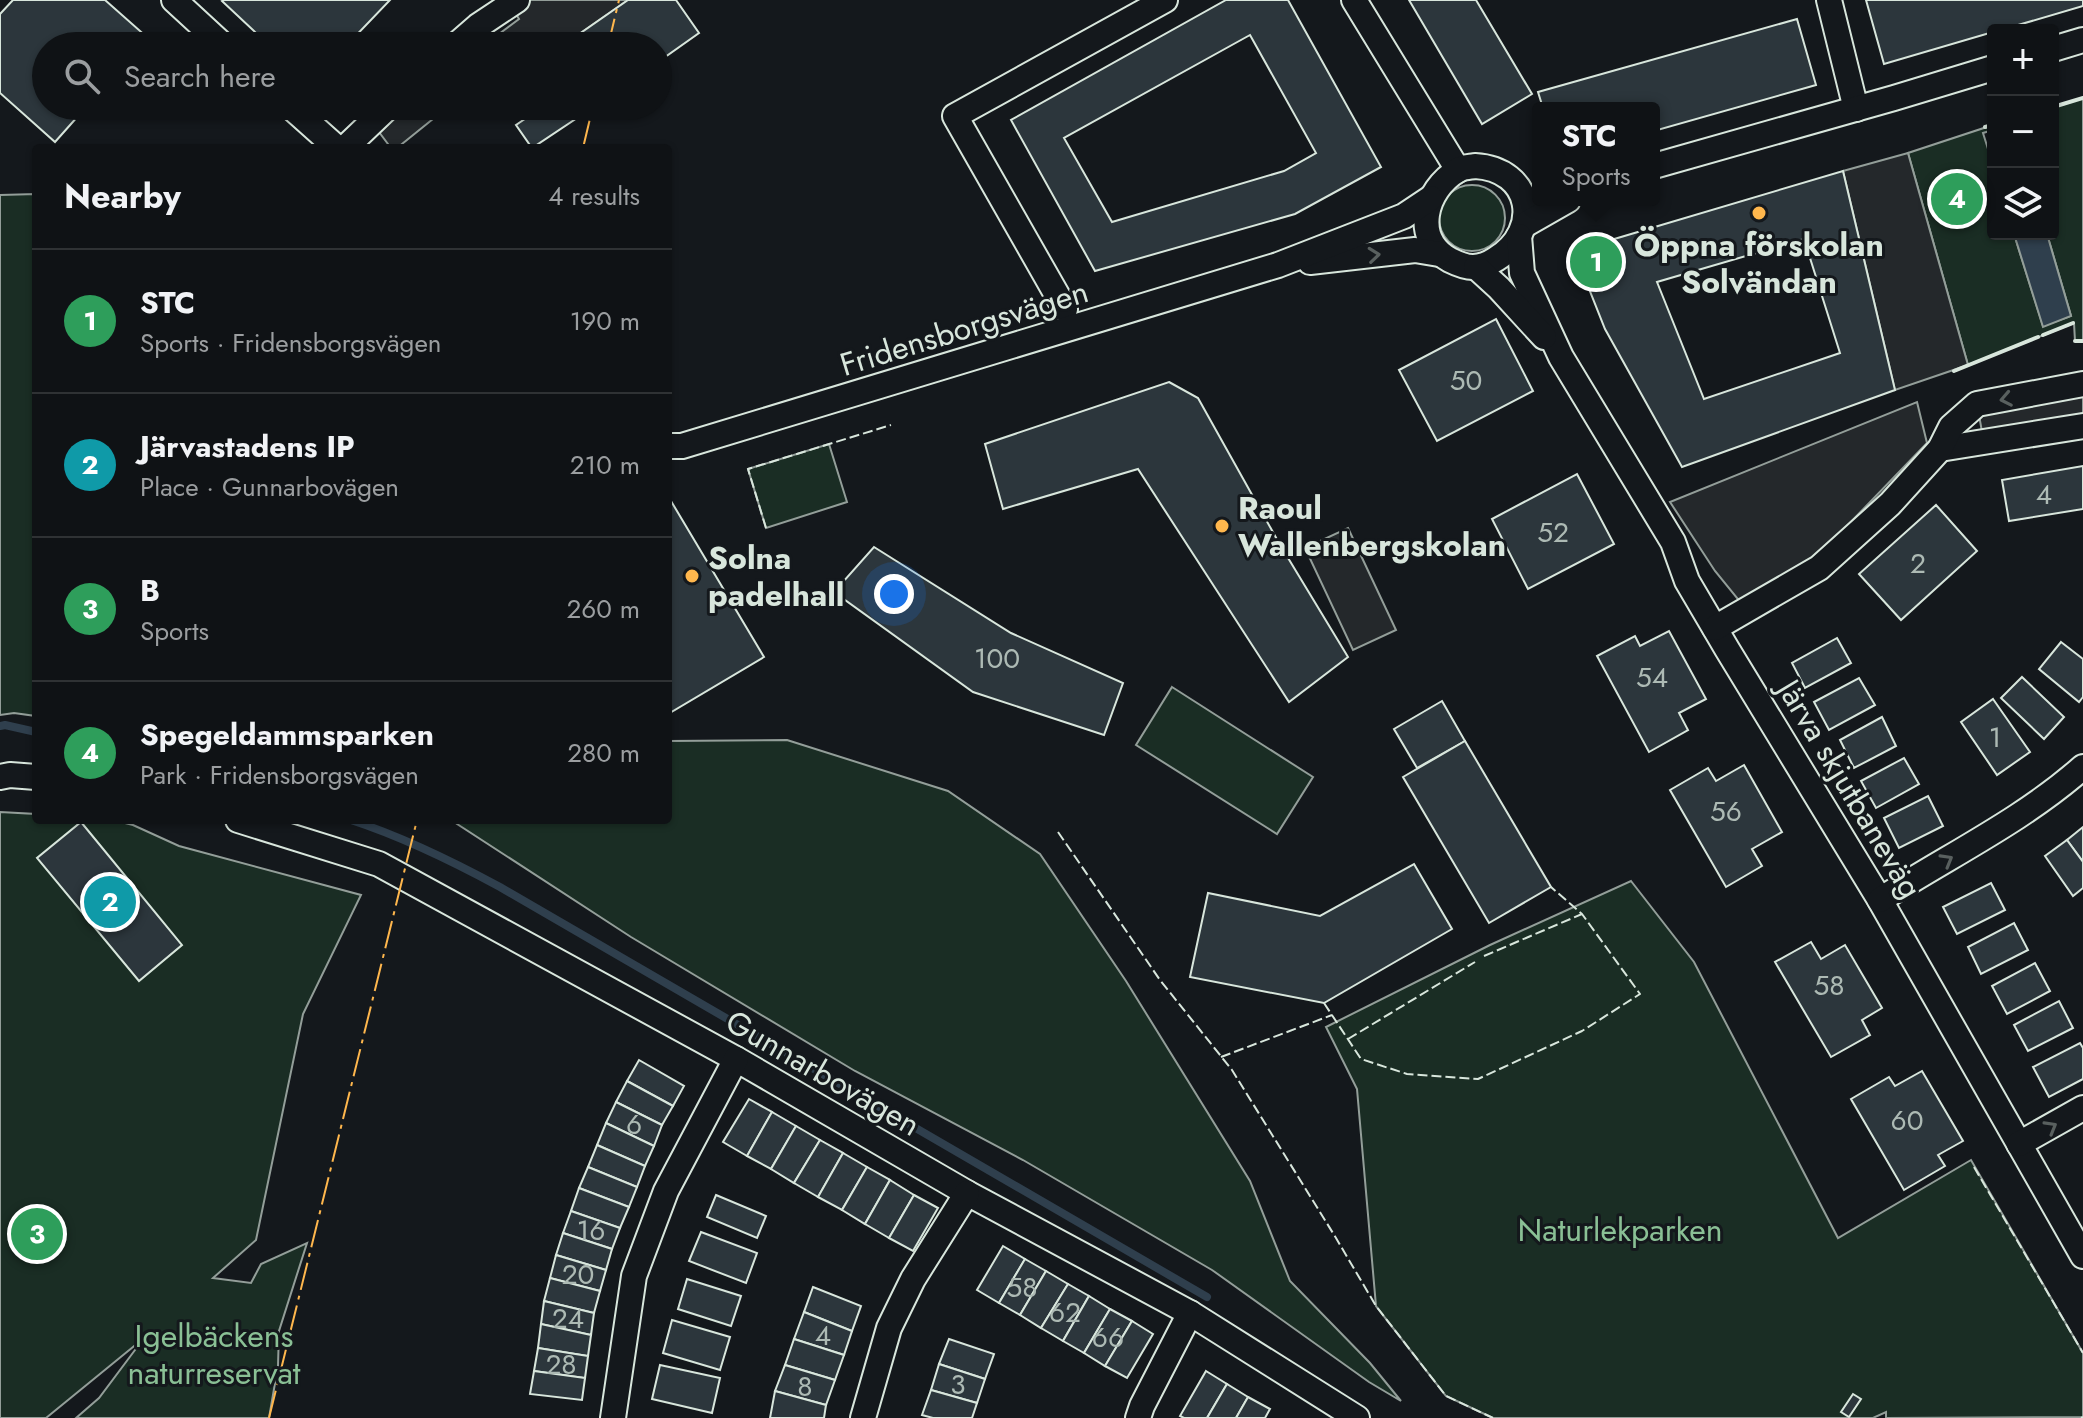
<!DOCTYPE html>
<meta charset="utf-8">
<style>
body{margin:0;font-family:Jost,sans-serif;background:#181b1e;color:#f1f3f6}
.controls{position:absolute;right:24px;top:24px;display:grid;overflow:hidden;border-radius:8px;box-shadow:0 2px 6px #0004}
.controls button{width:72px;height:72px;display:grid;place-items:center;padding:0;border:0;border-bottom:2px solid #2f3234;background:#0f1215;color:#f1f3f6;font:40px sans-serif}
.you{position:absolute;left:894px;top:594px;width:28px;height:28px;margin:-20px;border:6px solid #fff;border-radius:50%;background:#1a73e8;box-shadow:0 0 0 12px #1a73e833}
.badge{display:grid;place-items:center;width:52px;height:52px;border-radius:50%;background:#8c9099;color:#fff;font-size:26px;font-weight:700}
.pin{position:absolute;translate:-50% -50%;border:4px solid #fff;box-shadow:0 2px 8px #0006}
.popup{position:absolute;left:1532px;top:102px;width:128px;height:104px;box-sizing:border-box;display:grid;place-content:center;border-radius:8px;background:#0f1215;filter:drop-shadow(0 2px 6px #0005);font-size:26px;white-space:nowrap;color:#9b9ea0}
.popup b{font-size:30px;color:#f1f3f6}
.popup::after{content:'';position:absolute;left:50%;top:100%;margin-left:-16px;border:16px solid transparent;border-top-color:#0f1215}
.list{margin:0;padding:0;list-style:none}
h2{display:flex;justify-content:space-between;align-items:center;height:104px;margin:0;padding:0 32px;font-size:34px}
h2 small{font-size:26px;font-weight:400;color:#9b9ea0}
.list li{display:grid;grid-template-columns:52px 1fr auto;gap:24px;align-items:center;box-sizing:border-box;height:144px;padding:0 32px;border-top:2px solid #2f3234}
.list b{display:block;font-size:30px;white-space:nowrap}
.list p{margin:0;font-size:26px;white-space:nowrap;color:#9b9ea0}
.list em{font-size:26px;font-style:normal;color:#9b9ea0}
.icon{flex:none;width:44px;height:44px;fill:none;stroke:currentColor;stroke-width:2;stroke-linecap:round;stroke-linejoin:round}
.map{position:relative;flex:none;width:2083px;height:1418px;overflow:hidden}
.search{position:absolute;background:#0f1215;box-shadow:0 2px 6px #0004;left:32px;top:32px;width:640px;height:88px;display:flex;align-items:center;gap:20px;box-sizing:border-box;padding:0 28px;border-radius:44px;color:#9b9ea0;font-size:30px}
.panel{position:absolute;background:#0f1215;box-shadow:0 2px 6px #0004;left:32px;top:144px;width:640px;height:680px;border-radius:8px}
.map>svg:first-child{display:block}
.green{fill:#1a2d24;stroke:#939e99;stroke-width:2}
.parking{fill:#24282b;stroke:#939e99;stroke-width:2}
.water{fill:#2f3f4d;stroke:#939e99;stroke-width:2}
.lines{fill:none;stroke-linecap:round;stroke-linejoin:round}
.stream{stroke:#2f3f4d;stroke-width:8}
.building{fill:#2c363c;stroke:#d8e6dc;stroke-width:2;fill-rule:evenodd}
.minor-casing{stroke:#d8e6dc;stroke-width:28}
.minor{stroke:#14181c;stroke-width:24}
.fence{stroke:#d8e6dc;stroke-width:2;stroke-dasharray:10 4;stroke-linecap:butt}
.wall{stroke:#d8e6dc;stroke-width:4}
.power{stroke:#ffb74d;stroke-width:2;stroke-dasharray:28 6 4 6;stroke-linecap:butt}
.oneway{stroke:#59605f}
.poi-dot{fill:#ffb74d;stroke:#14181c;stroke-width:3}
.labels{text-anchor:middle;stroke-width:6;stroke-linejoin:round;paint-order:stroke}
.number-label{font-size:28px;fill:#adbab4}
.poi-label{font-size:32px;font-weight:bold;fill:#d8e6dc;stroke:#14181c;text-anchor:start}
.street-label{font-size:32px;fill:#d8e6dc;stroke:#14181c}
.park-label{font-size:32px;fill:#8ac095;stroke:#14181c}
</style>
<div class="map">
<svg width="2083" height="1418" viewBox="0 0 2083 1418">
<rect width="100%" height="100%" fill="#14181c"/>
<g class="green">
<path d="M2083 98V341H2075L2074 323 1968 365 1908 153 1993 125V130L1983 133 1993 165V234H2014L2043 326 2071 316 2047 234H2053V107Z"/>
<circle cx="1472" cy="218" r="33"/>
<path d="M36 194V716L14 713 0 715V195Z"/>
<path d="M829 444 847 502 766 528 748 469Z"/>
<path d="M1172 687 1313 777 1277 834 1136 745Z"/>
<path d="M787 740 948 791 1040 854 1126 981 1250 1181 1290 1281 1370 1363 1401 1401 1369 1382 1212 1270 1023 1160 855 1071 631 937 451 820H668V741Z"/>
<path d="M0 812 36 814V820H113L133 825 179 846 361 895 303 1014 256 1240 213 1278 251 1283 261 1264 307 1243 279 1331 278 1366 269 1418H76L99 1398 144 1338 46 1418H0Z"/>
<path d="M1631 881 1694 962 1838 1238 1971 1160 2083 1353V1417L1886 1418V1412L1873 1418H1493L1446 1396 1376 1306 1357 1089 1326 1027 1490 945Z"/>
</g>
<g class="parking">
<path d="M507 0H628L562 46H534L531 40 523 46H483L519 19Z"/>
<path d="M405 106H449L397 148H391L376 128Z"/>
<path d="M1908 153 1968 365 1895 390 1843 171Z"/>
<path d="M2083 384V426L1984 443 1977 404Z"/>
<path d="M1917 402 1927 443 1818 556 1741 603 1715 571 1670 502Z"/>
<path d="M1348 528 1396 630 1353 650 1305 548Z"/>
</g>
<path class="water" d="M2014 234H2047L2071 316 2043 327Z"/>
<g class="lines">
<g class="stream">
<path d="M0 726 5 725 36 732"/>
<path d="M351 820C403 837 452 861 500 887L1207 1297"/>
</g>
</g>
<g class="building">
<path d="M13 0H105L148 38 141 46H46V106H87L55 142 0 93V14Z"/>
<path d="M224 0H390L346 46H270L222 1Z"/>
<path d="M628 0H676L699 33 658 62V46H562Z"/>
<path d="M1226 0H1288L1381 167 1295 214 1095 271 1011 120ZM1250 35 1316 153 1284 171 1112 222 1064 138Z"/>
<path d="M1409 0H1476L1532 94 1482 124Z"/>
<path d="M1866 0H2083V6L2001 30H1993V32L1884 64Z"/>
<path d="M1797 19 1816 85 1654 131V108H1543L1538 92Z"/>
<path d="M544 106H595L532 148 516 125Z"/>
<path d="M1843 171 1895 390 1682 467 1605 329 1574 251ZM1804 239 1840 353 1704 399 1657 282Z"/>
<path d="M1496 319 1533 391 1437 441 1399 370Z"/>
<path d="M1169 382 1198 398 1279 543 1348 657 1289 702 1138 469 1003 509 985 444Z"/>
<path d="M2083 466V509L2009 521 2002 480Z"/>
<path d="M1577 474 1614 544 1528 589 1492 519Z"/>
<path d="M668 496 764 657 668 714Z"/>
<path d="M1936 505 1977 551 1901 620 1859 574Z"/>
<path d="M874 547 1011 633 1123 683 1104 735 973 692 834 592Z"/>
<path d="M1669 631 1706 699 1679 713 1688 730 1649 752 1597 656 1635 636 1640 646Z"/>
<path d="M1837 638 1851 663 1805 688 1792 663Z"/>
<path d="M2061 642 2083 659V697L2079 702 2039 669Z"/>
<path d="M2022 677 2064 717 2044 739 2001 698Z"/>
<path d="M1859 678 1875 705 1829 730 1814 702Z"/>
<path d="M1993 699 2030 752 1997 775 1961 722Z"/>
<path d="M1442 701 1465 741 1417 768 1394 729Z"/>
<path d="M1882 717 1896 746 1854 768 1840 740Z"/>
<path d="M1465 741 1551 887 1489 923 1403 777Z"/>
<path d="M1904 758 1919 784 1876 808 1861 781Z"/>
<path d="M1744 765 1782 832 1752 849 1762 866 1726 887 1670 790 1708 768 1716 781Z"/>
<path d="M1928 796 1943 826 1899 848 1884 818Z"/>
<path d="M81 822 182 945 139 981 37 858Z"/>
<path d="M2083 827V862L2067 840Z"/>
<path d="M2067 840 2083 862V888L2073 896 2045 856Z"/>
<path d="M1414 864 1452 929 1324 1003 1190 977 1208 893 1320 916Z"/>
<path d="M1991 883 2005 910 1957 934 1943 907Z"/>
<path d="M2014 923 2028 950 1981 974 1968 947Z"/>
<path d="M1811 942 1821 959 1845 945 1882 1008 1862 1020 1870 1035 1831 1057 1775 962Z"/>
<path d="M2035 963 2050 991 2007 1014 1992 986Z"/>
<path d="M2059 1001 2073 1028 2028 1051 2014 1025Z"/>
<path d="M2080 1043 2083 1048V1079L2049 1097 2033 1067Z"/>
<path d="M639 1060 684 1086 673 1106 627 1081Z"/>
<path d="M1922 1071 1963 1141 1938 1155 1945 1166 1904 1190 1851 1099 1889 1077 1895 1086Z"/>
<path d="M627 1081 673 1106 662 1125 616 1102Z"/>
<path d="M749 1099 772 1112 747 1156 723 1142Z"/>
<path d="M616 1102 662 1125 654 1146 606 1123Z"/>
<path d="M772 1112 796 1126 771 1169 747 1156Z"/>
<path d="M606 1123 654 1146 645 1166 597 1145Z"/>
<path d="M796 1126 820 1140 794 1183 771 1169Z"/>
<path d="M820 1140 843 1153 818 1197 794 1183Z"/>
<path d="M597 1145 645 1166 637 1187 588 1167Z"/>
<path d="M843 1153 867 1167 842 1210 818 1197Z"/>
<path d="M588 1167 637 1187 629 1207 579 1188Z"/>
<path d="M867 1167 890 1180 865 1224 842 1210Z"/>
<path d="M890 1180 914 1195 889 1238 865 1224Z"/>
<path d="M579 1188 629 1207 620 1228 571 1211Z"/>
<path d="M716 1195 766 1216 757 1238 707 1217Z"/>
<path d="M914 1195 938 1208 913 1251 889 1238Z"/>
<path d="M571 1211 620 1228 612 1249 563 1233Z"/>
<path d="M701 1232 757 1253 746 1283 689 1261Z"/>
<path d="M563 1233 612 1249 606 1270 556 1255Z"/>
<path d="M1003 1246 1025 1259 999 1303 977 1290Z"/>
<path d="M556 1255 606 1270 600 1291 550 1278Z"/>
<path d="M1025 1259 1046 1271 1020 1315 999 1303Z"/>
<path d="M1046 1271 1068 1284 1041 1328 1020 1315Z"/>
<path d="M550 1278 600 1291 594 1313 544 1301Z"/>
<path d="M687 1279 741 1296 731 1326 678 1309Z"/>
<path d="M1068 1284 1089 1296 1063 1341 1041 1328Z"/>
<path d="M813 1287 861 1306 852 1331 804 1312Z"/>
<path d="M1089 1296 1110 1309 1084 1353 1063 1341Z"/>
<path d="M544 1301 594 1313 591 1335 541 1324Z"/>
<path d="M1110 1309 1132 1321 1105 1366 1084 1353Z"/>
<path d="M804 1312 852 1331 844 1355 794 1339Z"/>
<path d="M672 1320 730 1337 720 1370 663 1353Z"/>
<path d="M1132 1321 1153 1334 1127 1378 1105 1366Z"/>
<path d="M541 1324 591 1335 588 1356 538 1348Z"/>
<path d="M794 1339 844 1355 835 1380 785 1365Z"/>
<path d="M949 1339 994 1354 985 1379 939 1364Z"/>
<path d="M538 1348 588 1356 585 1378 534 1371Z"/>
<path d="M939 1364 985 1379 977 1403 931 1390Z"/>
<path d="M660 1365 720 1378 712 1413 652 1399Z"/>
<path d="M785 1365 835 1380 826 1405 775 1391Z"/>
<path d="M534 1371 585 1378 582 1400 530 1394Z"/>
<path d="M1206 1371 1227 1384 1207 1418H1184L1180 1416Z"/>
<path d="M1227 1384 1248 1397 1236 1418H1207Z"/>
<path d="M931 1390 977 1403 972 1418H933L922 1415Z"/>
<path d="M775 1391 826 1405 824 1418H770Z"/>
<path d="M1853 1394 1861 1399 1849 1417 1841 1412Z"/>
<path d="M1248 1397 1270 1409 1265 1418H1236Z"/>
</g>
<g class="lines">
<g class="minor-casing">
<g id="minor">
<path d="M174 0 224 46"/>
<path d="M1354 0 1458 170"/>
<path d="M1829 0 1856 109"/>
<path d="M455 46 478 26 517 0"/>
<path d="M2053 49 2083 40"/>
<path d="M290 106 337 148"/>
<path d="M345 148 389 106"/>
<path d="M1475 166C1532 169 1543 230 1496 259 1490 263 1481 267 1473 267 1465 267 1458 264 1450 260 1412 239 1424 190 1458 170 1463 167 1470 167 1475 166Z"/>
<path d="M1654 166 1894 98 1993 68"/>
<path d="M1526 224 1568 200"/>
<path d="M1519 236 1522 273 1561 357 1673 542 1687 581 1727 649 1880 900 2083 1256"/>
<path d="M1310 262 1415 250 1439 254"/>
<path d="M1476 267 1499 288 1544 337"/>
<path d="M1065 309 955 116 1165 0"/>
<path d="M668 446H682L1278 265 1404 216 1431 198"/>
<path d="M1940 449 2083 426"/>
<path d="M1715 628 1819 568 1890 504 1940 449 1951 427 1977 404 2083 384"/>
<path d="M0 777 10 775 36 777"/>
<path d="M238 820 379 864 736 1059 967 1193 1190 1313 1357 1418"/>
<path d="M1880 900C1948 856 2022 821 2083 767"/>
<path d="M2019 1144 2083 1108"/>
<path d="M613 1418 634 1276 666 1191 736 1059"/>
<path d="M863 1418 889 1328 913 1279 967 1193"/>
<path d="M1138 1418 1142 1406 1190 1313"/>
</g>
</g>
<use href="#minor" class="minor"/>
<g class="fence">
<path d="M766 528 748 469 891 425"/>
<path d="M1058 832 1160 980 1232 1070 1336 1238 1376 1306 1446 1396 1493 1418"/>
<path d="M1484 956 1582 914"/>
<path d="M1324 1003 1361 1059 1407 1074 1478 1079 1582 1031 1640 994 1582 914 1551 887"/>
<path d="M1348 1039 1475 962"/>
<path d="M1221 1057 1332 1015"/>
<path d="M1974 1167 2083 1353"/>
<path d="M2081 1418 2083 1417"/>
</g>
<g class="wall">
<path d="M2053 107 2083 98"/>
<path d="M1985 127 1993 125"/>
<path d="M2043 335 2073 323"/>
<path d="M2075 341H2083"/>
<path d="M1954 371 2038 337"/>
</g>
<g class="power">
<path d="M608 46 619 0"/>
<path d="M583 148 593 106"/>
<path d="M269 1418 417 820"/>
</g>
</g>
<defs><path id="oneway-chevron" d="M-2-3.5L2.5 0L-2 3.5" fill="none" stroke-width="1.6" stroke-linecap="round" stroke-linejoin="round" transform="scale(2)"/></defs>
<g class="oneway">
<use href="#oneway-chevron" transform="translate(1374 255) rotate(-6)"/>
<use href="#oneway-chevron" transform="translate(2006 399) rotate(169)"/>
<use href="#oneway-chevron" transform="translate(1947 860) rotate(-30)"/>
<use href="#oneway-chevron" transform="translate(2051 1127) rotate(-30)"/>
</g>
<g class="poi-dot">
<circle cx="1759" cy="213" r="8"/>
<circle cx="1222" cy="526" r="8"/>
<circle cx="692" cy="576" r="8"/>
</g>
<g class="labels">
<g class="number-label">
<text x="1466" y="390">50</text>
<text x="2044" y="504">4</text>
<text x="1553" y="542">52</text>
<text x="1918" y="573">2</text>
<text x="997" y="668">100</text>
<text x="1652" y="687">54</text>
<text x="1995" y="747">1</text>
<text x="1726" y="821">56</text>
<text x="1829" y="995">58</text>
<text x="1907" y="1130">60</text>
<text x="634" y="1134">6</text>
<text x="591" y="1240">16</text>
<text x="578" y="1284">20</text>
<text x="1022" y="1297">58</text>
<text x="1065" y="1322">62</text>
<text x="568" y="1328">24</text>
<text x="823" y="1345">4</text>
<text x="1108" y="1347">66</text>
<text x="561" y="1374">28</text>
<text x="958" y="1394">3</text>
<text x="805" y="1396">8</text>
</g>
<g class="poi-label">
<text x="1759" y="256" text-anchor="middle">Öppna förskolan<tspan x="1759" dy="37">Solvändan</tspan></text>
<text x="1238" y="519">Raoul<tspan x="1238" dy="37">Wallenbergskolan</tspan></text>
<text x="708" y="569">Solna<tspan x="708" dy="37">padelhall</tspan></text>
</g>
<g class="street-label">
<text transform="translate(964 328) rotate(-17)" y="11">Fridensborgsvägen</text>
<text transform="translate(1850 789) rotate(59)" y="11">Järva skjutbaneväg</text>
<text transform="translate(823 1073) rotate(30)" y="11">Gunnarbovägen</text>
</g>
<g class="park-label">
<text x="1620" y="1241">Naturlekparken</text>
<text x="214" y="1347">Igelbäckens<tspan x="214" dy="37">naturreservat</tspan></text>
</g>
</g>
</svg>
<div class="controls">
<button>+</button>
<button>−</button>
<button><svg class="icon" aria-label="layers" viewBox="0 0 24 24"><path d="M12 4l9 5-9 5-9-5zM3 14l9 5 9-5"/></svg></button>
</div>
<div class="you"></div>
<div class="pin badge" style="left:1596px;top:262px;background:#2e9e5b">1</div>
<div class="popup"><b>STC</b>Sports</div>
<div class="pin badge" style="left:110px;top:902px;background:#0f9aa8">2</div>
<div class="pin badge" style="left:37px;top:1234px;background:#2e9e5b">3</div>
<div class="pin badge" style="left:1957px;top:199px;background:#2e9e5b">4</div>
<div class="search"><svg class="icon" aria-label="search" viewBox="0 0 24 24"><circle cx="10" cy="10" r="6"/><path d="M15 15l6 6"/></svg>Search here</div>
<section class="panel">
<h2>Nearby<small>4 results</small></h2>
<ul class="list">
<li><span class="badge" style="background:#2e9e5b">1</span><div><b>STC</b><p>Sports · Fridensborgsvägen</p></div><em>190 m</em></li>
<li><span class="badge" style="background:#0f9aa8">2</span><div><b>Järvastadens IP</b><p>Place · Gunnarbovägen</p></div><em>210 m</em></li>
<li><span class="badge" style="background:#2e9e5b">3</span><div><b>B</b><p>Sports</p></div><em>260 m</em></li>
<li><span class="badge" style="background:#2e9e5b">4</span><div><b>Spegeldammsparken</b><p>Park · Fridensborgsvägen</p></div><em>280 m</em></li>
</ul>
</section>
</div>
